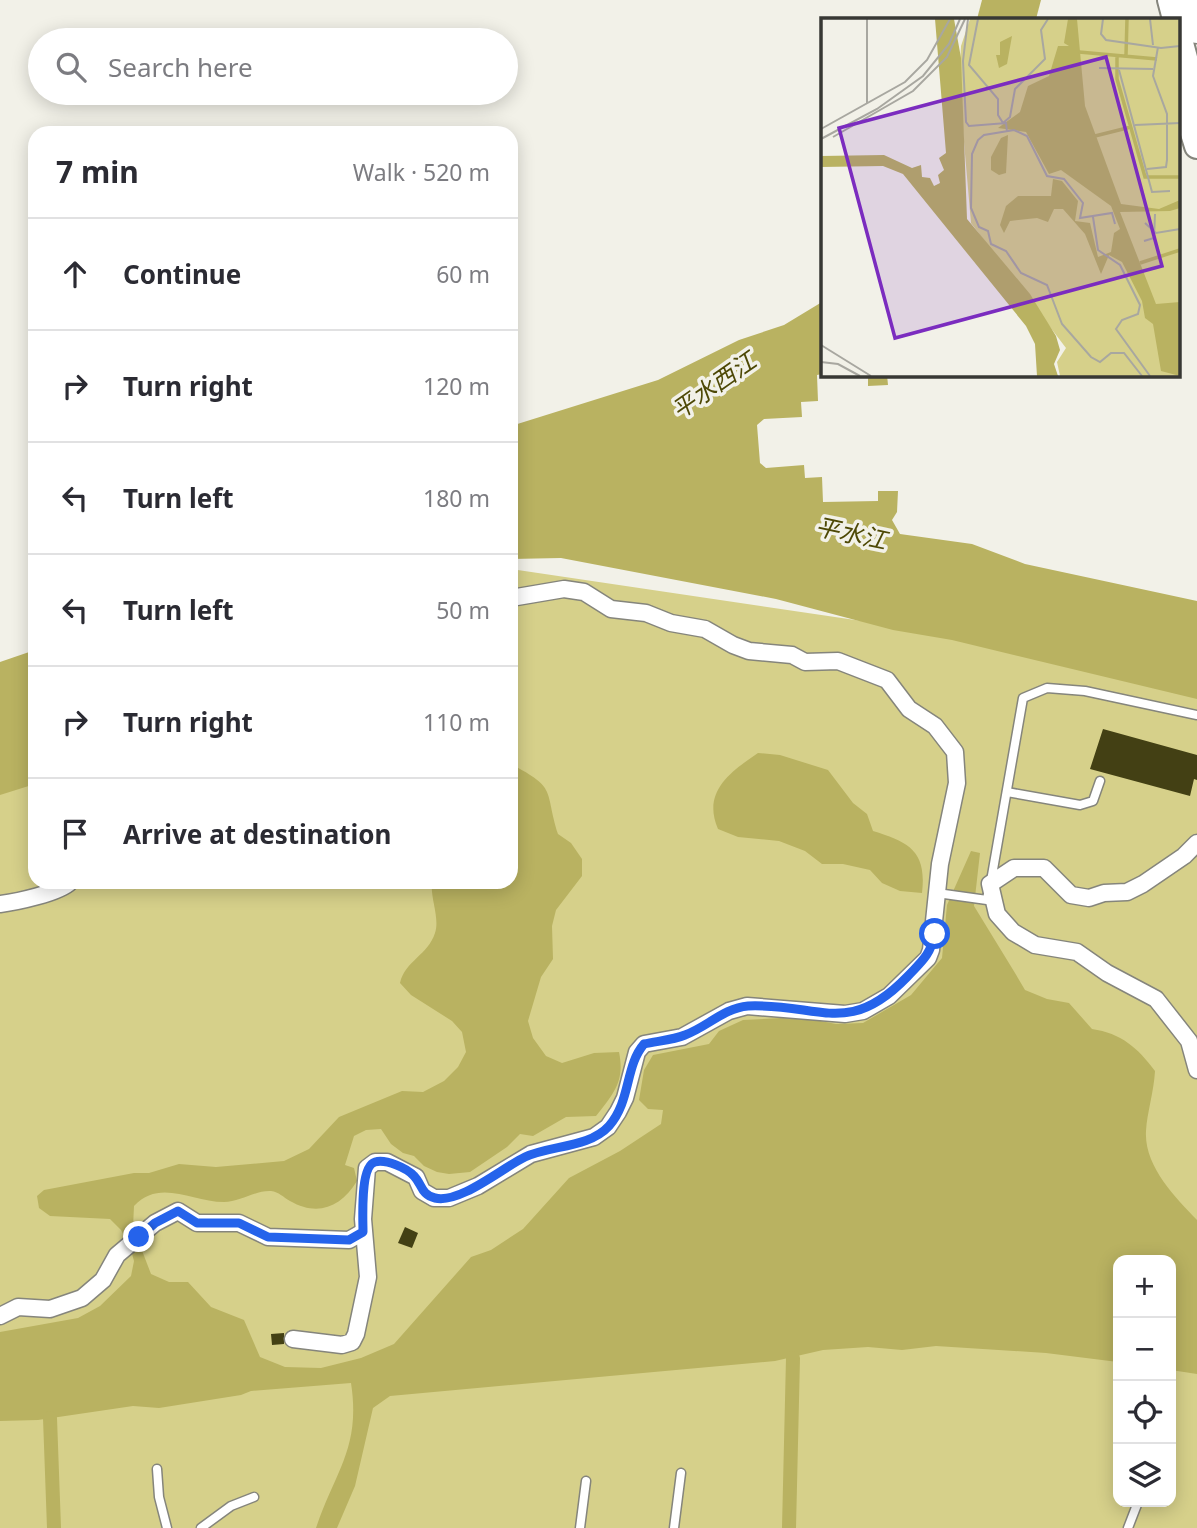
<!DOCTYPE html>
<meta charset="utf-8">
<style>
body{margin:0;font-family:"Noto Sans","Noto Sans SC",sans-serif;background:#f7f7f7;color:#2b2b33}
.controls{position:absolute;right:21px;bottom:21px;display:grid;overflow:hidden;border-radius:14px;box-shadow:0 4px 18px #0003}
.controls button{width:63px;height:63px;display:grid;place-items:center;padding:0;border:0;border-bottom:2px solid #e1e1e2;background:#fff;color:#2b2b33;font:35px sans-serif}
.stop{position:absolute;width:21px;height:21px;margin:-16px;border:5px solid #2563eb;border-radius:50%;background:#fff}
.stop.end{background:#2563eb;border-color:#fff;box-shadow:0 2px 7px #0008}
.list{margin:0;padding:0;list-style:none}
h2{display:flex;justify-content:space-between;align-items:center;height:91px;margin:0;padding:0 28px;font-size:30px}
h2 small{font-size:23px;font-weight:400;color:#7c7c81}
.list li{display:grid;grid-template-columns:46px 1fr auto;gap:21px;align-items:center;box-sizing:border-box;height:112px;padding:0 28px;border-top:2px solid #e1e1e2}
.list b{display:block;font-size:26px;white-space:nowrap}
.list em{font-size:23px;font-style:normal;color:#7c7c81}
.icon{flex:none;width:38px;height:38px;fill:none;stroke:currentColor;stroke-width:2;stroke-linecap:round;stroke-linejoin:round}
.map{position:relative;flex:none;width:1197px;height:1528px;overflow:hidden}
.search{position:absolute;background:#fff;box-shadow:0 4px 18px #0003;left:28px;top:28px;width:490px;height:77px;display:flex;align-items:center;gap:18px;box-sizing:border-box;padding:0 24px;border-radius:38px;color:#7c7c81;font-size:26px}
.panel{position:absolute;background:#fff;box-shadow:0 4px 18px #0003;left:28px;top:126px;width:490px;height:763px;border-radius:21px}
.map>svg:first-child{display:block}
.green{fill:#d6d08a;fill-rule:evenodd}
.water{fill:#b9b261}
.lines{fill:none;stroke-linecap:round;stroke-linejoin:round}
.canal{stroke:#b9b261;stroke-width:14}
.building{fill:#434014}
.lane-casing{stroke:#85857c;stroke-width:11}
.street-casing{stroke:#85857c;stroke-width:19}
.primary-casing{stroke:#85857c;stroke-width:28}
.highway-casing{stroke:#85857c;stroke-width:33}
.lane{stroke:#fff;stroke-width:8}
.street{stroke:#fff;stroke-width:16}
.primary{stroke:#fff;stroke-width:24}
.highway{stroke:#fff;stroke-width:30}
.route{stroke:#2563eb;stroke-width:9}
.labels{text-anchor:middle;stroke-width:7;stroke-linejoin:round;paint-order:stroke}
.water-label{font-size:24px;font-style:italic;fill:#4d4805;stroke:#f2f1e8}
.inset-river{fill:none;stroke:#b9b261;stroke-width:3.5}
.inset-road{fill:none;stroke:#a8a7a0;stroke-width:2}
.view{fill:#7b2cbf;fill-opacity:0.15;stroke:#7b2cbf;stroke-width:3.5}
.inset-edge{fill:none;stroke:#383834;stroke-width:3.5}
</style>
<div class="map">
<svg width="1197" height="1528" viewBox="0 0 1197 1528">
<rect width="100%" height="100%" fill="#f2f1e8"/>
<path class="green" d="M511 569 1024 645 1197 688V1528H0V775L35 761V882H511ZM1118 1260H1171V1502H1118Z"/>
<g class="water">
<path d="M982 0H1041L1036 19H977Z"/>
<path d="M822 302V374L817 375 818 401 801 402 802 417 764 419 757 425 760 463 766 468 804 465 805 478 822 477 823 502 878 501V491H898L897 512 892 520 900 534 972 544 1025 564 1197 601V699L952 640 893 630 776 599 561 558 511 559V426L658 380 739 340 784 325Z"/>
<path d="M868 375H887L888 385 868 386Z"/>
<path d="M35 650V784L0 795V662Z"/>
<path d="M758 753 780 755 828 770 853 803 867 814 873 831C909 842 927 851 922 893L900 891 882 883 870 870 843 864H822L805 851 779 841 738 837 718 829C702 792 730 772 758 753Z"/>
<path d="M511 764C558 789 544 789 558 834L571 843 582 859V876L556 910 552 926 553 959 541 977 528 1021 533 1038 546 1056 562 1063 594 1053 619 1052C625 1081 614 1093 596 1116L566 1117 533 1136 520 1134 507 1147 470 1172 449 1174 437 1172 424 1166 414 1156 403 1153 391 1144 381 1129 366 1130 354 1136 345 1165 354 1168 357 1181C341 1207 318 1217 290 1201 283 1197 279 1192 271 1191 256 1190 240 1202 224 1202 192 1202 160 1178 134 1206L133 1227 151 1274 169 1282H188L211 1307 244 1320 260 1357 285 1367 321 1368 361 1358 394 1344 471 1257 491 1250 523 1229 569 1178 620 1151 661 1124 663 1110 648 1109 639 1100 644 1070 653 1055 709 1044 719 1031 743 1020 800 1017 836 1024 863 1023 911 995 942 958 947 905 971 851 980 853 974 906 1015 973 1025 990 1047 999 1069 1003 1092 1029C1121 1033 1138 1048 1155 1071 1154 1091 1147 1113 1146 1131 1144 1166 1175 1197 1197 1220V1374L1171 1370V1260H1118V1362L1046 1353 936 1346 902 1350 868 1347 823 1350 775 1361 390 1396 373 1408 355 1486 337 1528H316C335 1471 361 1448 351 1383L251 1391 241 1395 159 1408 133 1406 38 1420 0 1421V1332L78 1318 100 1306 131 1276 134 1261 131 1250 121 1230 110 1219 50 1216 39 1208 37 1196 44 1190 134 1173H149L179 1164 216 1167 284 1161 309 1149 339 1117 402 1091 423 1092 444 1081 458 1067 466 1052 462 1032 452 1021 411 995 400 983C405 961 428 955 435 933 440 918 430 898 432 882H511Z"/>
</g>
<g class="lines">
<g class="canal">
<path d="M50 1418 54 1528"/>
<path d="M789 1528 793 1358"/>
</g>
</g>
<g class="building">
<path d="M1103 729 1197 755V780L1194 779 1190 796 1090 769Z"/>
<path d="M405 1227 418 1233 412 1248 398 1243Z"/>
<path d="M284 1333V1344L272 1345 271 1334Z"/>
</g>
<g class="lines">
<g class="lane-casing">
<g id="lane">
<path d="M1007 792 1080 805 1093 801 1100 781"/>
<path d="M991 881 1023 698 1047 688 1085 691 1197 715"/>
<path d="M937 893 987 900 988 894"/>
<path d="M157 1469 159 1497 167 1528"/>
<path d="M201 1528 231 1506 254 1497"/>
<path d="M580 1528 586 1481"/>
<path d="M674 1528 681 1473"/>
<path d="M1128 1528 1138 1502"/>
</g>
</g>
<g class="street-casing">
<g id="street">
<path d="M1197 843 1184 856 1143 884 1127 892 1104 893 1089 898 1071 895 1044 868H1014L990 884 997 914 1013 932 1035 945 1077 952 1107 973 1156 999 1189 1041 1197 1070"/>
<path d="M0 904C16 902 59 893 70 882"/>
<path d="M0 1316 18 1307 50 1309 82 1298 103 1280 117 1255 155 1223 178 1211 197 1223H239L268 1237 349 1240 363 1232"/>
<path d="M293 1339 342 1345 352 1342 356 1334 368 1277 363 1219 367 1168 375 1162H387L416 1177 422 1191 434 1198H449L478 1186 531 1154 594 1137 608 1127 618 1112 625 1098 637 1052 644 1044 682 1037 729 1011 747 1006 845 1014 863 1011 889 996 928 958 931 950 940 864 957 783 955 752 935 726 909 709 887 680 838 661 805 662 792 655 749 651 733 645 705 629 671 623 646 613 611 609 584 592 564 589 511 598"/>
</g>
</g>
<g class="primary-casing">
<g id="primary">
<path d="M1170 0 1175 19"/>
<path d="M1178 32 1197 103"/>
<path d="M1178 85 1197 146"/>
</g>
</g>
<g class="highway-casing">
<path id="highway" d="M1190 0 1197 28"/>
</g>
<use href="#lane" class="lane"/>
<use href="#street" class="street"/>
<use href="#primary" class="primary"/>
<use href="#highway" class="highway"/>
</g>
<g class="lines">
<path class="route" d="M139 1237 155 1223 178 1211 197 1223H239L268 1237 349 1240 363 1232C363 1218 360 1166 375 1162 386 1159 407 1168 414 1176 422 1184 421 1195 435 1198 460 1204 502 1168 525 1157 551 1145 589 1148 609 1126 631 1101 625 1066 644 1044 657 1041 673 1040 685 1035 707 1027 724 1008 748 1006 819 1003 848 1038 907 977 921 962 930 956 935 934"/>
</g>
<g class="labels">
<g class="water-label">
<text transform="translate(714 386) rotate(-35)" y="8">平水西江</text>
<text transform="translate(851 534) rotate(12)" y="8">平水江</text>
</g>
</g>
<g transform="translate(821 18)">
<rect width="359" height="359" fill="#f2f1e8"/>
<path d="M149 1H359V358H239L236 344 245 330 150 205 138 66 140 28Z" fill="#d6d08a"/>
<path d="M114 1H133L140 40 146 201 209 276 235 318 239 332 233 346 237 358H216L214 326 205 308 82 156 62 148 0 149V138L63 137 91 150 100 147 101 159 109 160 113 168 119 165 117 157 123 152 118 140 125 135ZM247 1H256L264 88 300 186 338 191 359 182V190L349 193 299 194 335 286 359 284V358L340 353 332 306 324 300 321 283 301 244 288 237 280 256 264 216 242 191H233L227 204 216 200 189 203 183 215 179 207 185 188 197 178H230L232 161 241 163 257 183 254 203 269 205 277 239 290 234 293 215 299 211 290 188 240 152 228 156 205 114 177 110 199 94 207 68 228 58 237 28H248L243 25ZM191 18 186 46 178 50 175 37H179V24ZM187 117 185 155 178 157 170 152V139L180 120Z" fill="#b9b261"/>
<path class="inset-river" d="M258 34 336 41M305 37 306 1M296 38V61L324 159H359M274 118 310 109M319 245 359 232"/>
<path class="inset-road" d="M147 1 142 43 145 104 148 108 185 105 186 114M157 1 148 47 177 81V97L182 105 189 99 194 71 224 41 220 12 227 1M282 1 280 16 285 22 340 30 359 28M329 1 332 27M278 50 332 51M298 52 331 174 349 173M46 86V1M314 107 359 105M0 111 84 64 106 42 129 1M12 119 92 73 126 39 144 1M0 121 56 91 102 58 128 26 139 1M326 151 345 149 346 142V96L332 58 337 29M272 199 277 232 299 247 319 287 317 296 301 302 295 311 329 358M324 205 335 215 359 211M294 206 291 195 259 200 262 185 243 161 226 158 206 118 193 112 163 117 157 122 151 136 150 190 158 209 167 213 170 226 185 233 200 255 226 267 241 306 270 339 279 344 290 335H303L321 358M323 223 333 220 334 196M0 327 50 358M0 344 17 346 39 358"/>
<path class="view" d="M285 39 341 248 74 320 18 110Z"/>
<rect width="359" height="359" class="inset-edge"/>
</g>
</svg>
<div class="controls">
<button>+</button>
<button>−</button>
<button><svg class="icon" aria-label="locate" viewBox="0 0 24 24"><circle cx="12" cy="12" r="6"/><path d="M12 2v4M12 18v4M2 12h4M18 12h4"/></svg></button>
<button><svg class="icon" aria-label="layers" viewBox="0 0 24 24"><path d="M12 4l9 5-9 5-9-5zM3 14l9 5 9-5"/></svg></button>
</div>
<div class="stop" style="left:935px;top:934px"></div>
<div class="stop end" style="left:139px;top:1237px"></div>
<div class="search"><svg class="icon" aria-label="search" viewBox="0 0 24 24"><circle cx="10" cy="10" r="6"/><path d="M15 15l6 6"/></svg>Search here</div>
<section class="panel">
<h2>7 min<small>Walk · 520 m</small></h2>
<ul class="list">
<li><svg class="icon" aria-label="ahead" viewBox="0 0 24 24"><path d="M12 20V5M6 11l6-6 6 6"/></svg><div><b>Continue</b></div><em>60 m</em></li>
<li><svg class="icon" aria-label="right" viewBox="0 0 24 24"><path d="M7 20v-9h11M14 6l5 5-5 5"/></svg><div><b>Turn right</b></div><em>120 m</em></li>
<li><svg class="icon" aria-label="left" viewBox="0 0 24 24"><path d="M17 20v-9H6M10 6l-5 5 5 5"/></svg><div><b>Turn left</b></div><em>180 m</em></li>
<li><svg class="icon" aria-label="left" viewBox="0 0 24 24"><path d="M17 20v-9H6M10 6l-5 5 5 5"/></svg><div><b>Turn left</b></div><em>50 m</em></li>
<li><svg class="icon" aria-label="right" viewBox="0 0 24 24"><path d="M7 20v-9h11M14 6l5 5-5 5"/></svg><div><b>Turn right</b></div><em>110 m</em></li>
<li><svg class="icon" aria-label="arrive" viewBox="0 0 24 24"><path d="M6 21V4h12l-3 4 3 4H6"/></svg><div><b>Arrive at destination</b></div></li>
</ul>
</section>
</div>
